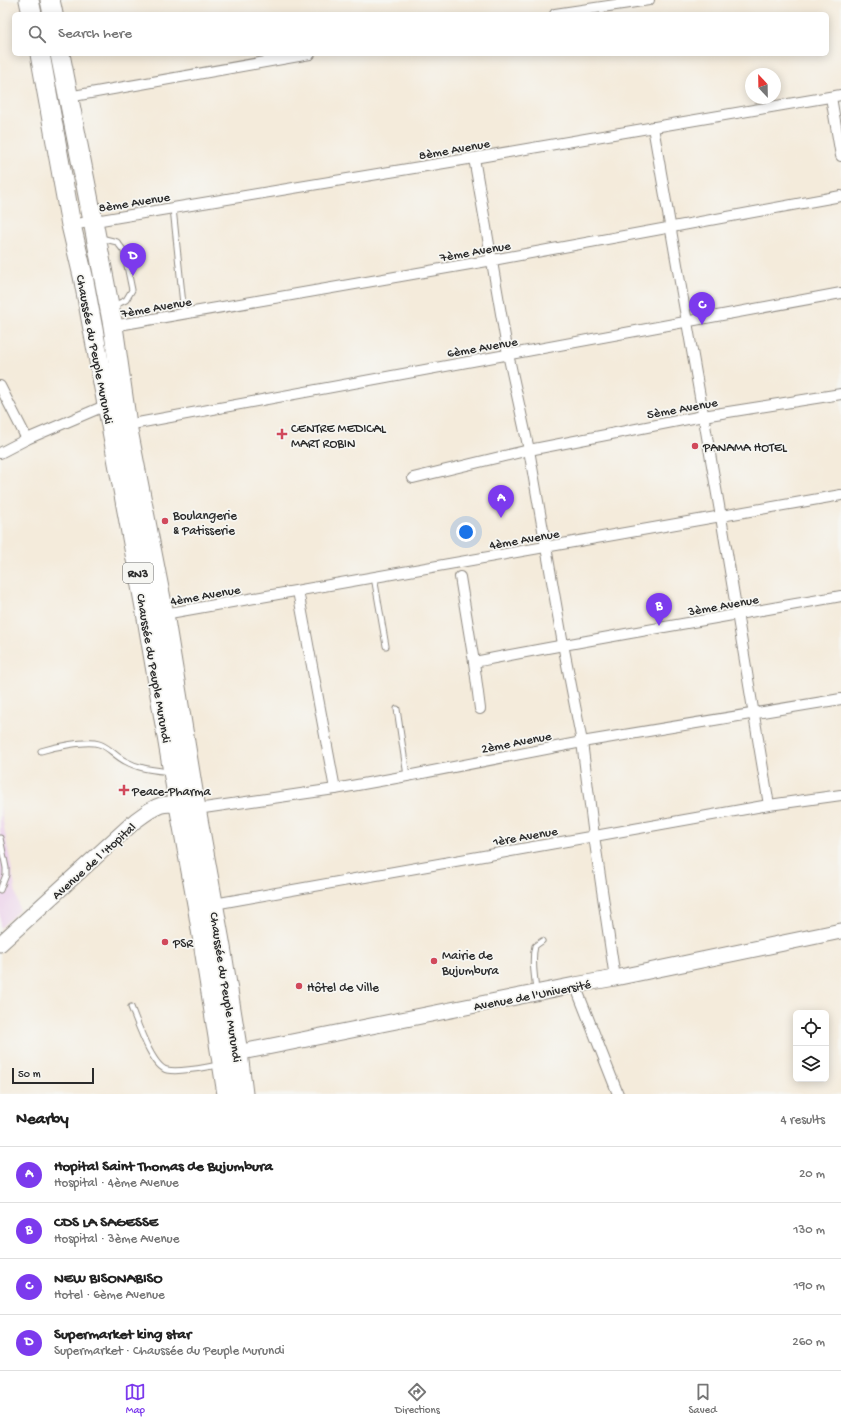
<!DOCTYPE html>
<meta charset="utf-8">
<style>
body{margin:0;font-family:"Gochi Hand",sans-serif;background:#f6f6f6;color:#222}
.controls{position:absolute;right:12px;bottom:12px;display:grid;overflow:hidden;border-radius:6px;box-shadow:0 2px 10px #0003}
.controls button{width:36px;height:36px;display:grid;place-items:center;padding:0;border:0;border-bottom:1px solid #e0e0e0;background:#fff;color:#222;font:20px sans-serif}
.compass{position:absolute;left:745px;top:68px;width:36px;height:36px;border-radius:50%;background:#fff;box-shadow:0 2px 10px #0003;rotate:338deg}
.scale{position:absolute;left:12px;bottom:10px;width:82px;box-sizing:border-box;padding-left:4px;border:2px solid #2b2b2b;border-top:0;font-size:11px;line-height:14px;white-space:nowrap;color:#2b2b2b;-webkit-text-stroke:3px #f6f6f2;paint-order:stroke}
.you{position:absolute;left:466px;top:532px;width:14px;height:14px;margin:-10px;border:3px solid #fff;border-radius:50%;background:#1a73e8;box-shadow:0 0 0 6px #1a73e833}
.badge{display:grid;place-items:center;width:26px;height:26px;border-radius:50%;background:#7c3aed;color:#fff;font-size:13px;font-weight:700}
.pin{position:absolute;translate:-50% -33px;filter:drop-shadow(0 1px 2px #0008)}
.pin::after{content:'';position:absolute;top:21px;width:14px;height:12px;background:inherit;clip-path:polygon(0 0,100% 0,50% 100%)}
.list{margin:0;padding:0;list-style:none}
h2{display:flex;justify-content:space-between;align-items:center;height:52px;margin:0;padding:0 16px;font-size:17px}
h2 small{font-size:13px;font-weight:400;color:#767676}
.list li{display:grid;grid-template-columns:26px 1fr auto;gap:12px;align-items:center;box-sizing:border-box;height:56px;padding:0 16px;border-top:1px solid #e0e0e0}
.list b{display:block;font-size:15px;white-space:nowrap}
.list p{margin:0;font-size:13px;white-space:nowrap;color:#767676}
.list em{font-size:13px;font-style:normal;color:#767676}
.icon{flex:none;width:22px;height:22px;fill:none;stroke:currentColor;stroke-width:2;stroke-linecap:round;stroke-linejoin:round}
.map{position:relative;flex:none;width:841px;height:1094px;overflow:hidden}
.search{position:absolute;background:#fff;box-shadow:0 2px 10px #0003;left:12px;right:12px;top:12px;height:44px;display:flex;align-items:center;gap:10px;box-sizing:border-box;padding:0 14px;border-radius:6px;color:#767676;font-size:15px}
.sheet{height:276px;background:#fff}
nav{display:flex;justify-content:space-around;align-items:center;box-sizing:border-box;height:56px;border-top:1px solid #e0e0e0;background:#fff;font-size:11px;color:#767676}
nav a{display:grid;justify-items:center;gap:2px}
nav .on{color:#7c3aed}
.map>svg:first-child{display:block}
.built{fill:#ecd1eb}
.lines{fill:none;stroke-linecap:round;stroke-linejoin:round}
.lane-casing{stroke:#908b83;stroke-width:7}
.street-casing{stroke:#908b83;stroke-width:12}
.secondary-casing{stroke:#908b83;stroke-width:17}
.highway-casing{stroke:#908b83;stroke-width:21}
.lane{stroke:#fff;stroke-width:5}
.street{stroke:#fff;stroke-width:10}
.secondary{stroke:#fff;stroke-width:15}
.highway{stroke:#fff;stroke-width:19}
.poi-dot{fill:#d1495b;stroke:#f6f6f2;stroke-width:1.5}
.labels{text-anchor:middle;stroke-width:3.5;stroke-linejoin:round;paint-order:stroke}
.shield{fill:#f6f6f2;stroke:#686867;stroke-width:1}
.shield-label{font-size:12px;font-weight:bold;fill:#2b2b2b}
.street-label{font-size:13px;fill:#2b2b2b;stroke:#f6f6f2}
.poi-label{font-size:13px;fill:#2b2b2b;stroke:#f6f6f2;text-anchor:start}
</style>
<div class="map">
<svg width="841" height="1094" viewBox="0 0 841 1094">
<rect width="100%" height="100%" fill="#f6f6f2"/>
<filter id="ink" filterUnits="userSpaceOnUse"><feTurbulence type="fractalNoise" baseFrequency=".025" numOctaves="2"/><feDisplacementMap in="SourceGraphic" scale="8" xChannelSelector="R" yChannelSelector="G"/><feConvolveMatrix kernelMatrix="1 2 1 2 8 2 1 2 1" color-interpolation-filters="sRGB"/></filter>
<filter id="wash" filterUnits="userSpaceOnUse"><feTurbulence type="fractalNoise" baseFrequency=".012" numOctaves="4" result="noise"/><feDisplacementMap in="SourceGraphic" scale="16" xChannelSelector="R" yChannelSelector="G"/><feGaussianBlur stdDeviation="0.9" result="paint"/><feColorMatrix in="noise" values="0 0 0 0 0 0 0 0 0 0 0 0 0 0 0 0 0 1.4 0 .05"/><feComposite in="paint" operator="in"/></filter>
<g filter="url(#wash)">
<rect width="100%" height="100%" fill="#f4ebdb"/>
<path class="built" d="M0 806 19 910 0 928Z"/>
</g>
<g filter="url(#ink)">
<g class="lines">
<g class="lane-casing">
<g id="lane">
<path d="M173 208 184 314"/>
<path d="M101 238 117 242 124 251 132 290 126 300 113 306"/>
<path d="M374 577 386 646"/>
<path d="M397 709 407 776"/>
<path d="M41 751C54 747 86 740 99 744 109 747 115 756 125 761 139 769 154 770 170 772"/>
<path d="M0 838 6 868V875L0 890"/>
<path d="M536 992C535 976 531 961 535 946L542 941"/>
<path d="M131 1007C137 1021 152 1067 167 1070 181 1073 205 1067 219 1065"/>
</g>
</g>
<g class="street-casing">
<g id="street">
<path d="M555 14 649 0"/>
<path d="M68 97 310 54"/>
<path d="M831 97 841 156"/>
<path d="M653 127 721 517 769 805"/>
<path d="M474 158 508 354 529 450 563 644 582 742 594 836 615 978"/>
<path d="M71 225 474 158 841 95"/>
<path d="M113 326 493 260 841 196"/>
<path d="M0 386 27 439"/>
<path d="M127 425 841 293"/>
<path d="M0 453 27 439 109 404"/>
<path d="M413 478 529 450 703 416 841 394"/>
<path d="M460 577 474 662 480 709"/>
<path d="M298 591 335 789"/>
<path d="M164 614 841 495"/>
<path d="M474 662C596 638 719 618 841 596"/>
<path d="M197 809 335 789 407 776 582 742 841 699"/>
<path d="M214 904 769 805 841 795"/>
<path d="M575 985 618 1094"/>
</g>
</g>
<g class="secondary-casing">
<g id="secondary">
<path d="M0 944 135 821C158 804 161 801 190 807"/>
<path d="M227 1055 575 985 615 978 841 931"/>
</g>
</g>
<g class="highway-casing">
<g id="highway">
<path d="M29 0 32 14"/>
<path d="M50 0 53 14"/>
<path d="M40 54 71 225 83 276 147 618 173 772 197 904 227 1094"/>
<path d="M60 54 93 221 113 326 127 425 164 614 194 797 221 947 238 1053 243 1094"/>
</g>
</g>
<use href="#lane" class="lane"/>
<use href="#street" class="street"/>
<use href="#secondary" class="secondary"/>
<use href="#highway" class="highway"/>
</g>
</g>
<g class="poi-dot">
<path d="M280 428h4v4h4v4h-4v4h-4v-4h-4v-4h4z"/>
<circle cx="695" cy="446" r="4"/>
<circle cx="165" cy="521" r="4"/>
<path d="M122 784h4v4h4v4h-4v4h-4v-4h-4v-4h4z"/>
<circle cx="165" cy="942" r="4"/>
<circle cx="434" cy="961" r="4"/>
<circle cx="299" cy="986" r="4"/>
</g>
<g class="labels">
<rect class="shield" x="123" y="563" width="30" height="20" rx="3"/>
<g class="shield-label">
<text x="138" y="577">RN3</text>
</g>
<g class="street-label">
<text transform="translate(454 148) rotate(-10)" y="5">8ème Avenue</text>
<text transform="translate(134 201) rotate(-9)" y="5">8ème Avenue</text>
<text transform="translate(475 250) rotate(-10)" y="5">7ème Avenue</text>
<text transform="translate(156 306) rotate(-10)" y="5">7ème Avenue</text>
<text transform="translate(482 346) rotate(-10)" y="5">6ème Avenue</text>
<text transform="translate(96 349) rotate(79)" y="5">Chaussée du Peuple Murundi</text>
<text transform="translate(682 407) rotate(-10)" y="5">5ème Avenue</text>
<text transform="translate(524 538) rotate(-10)" y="5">4ème Avenue</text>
<text transform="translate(205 594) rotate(-10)" y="5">4ème Avenue</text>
<text transform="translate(723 604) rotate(-10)" y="5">3ème Avenue</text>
<text transform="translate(155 668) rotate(80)" y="5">Chaussée du Peuple Murundi</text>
<text transform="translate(516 741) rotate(-11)" y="5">2ème Avenue</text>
<text transform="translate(525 835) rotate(-10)" y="5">1ère Avenue</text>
<text transform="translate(93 860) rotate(-42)" y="5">Avenue de l 'Hopital</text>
<text transform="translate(227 987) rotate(81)" y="5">Chaussée du Peuple Murundi</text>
<text transform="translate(532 994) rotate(-11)" y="5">Avenue de l'Université</text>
</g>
<g class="poi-label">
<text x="291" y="432">CENTRE MEDICAL<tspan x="291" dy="15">MART ROBIN</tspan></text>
<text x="703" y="451">PANAMA HOTEL</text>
<text x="173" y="519">Boulangerie<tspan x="173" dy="15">&amp; Patisserie</tspan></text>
<text x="132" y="795">Peace-Pharma</text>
<text x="173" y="947">PSR</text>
<text x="442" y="959">Mairie de<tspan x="442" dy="15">Bujumbura</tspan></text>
<text x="307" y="991">Hôtel de Ville</text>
</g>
</g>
</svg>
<div class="controls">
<button><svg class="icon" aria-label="locate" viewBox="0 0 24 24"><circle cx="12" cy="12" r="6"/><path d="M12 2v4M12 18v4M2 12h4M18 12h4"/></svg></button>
<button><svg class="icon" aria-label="layers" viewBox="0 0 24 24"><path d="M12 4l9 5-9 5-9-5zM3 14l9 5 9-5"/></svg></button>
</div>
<svg class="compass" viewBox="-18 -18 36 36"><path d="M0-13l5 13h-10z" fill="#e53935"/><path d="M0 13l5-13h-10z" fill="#767676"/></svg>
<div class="scale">50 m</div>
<div class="you"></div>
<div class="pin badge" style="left:501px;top:518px">A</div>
<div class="pin badge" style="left:659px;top:626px">B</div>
<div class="pin badge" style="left:702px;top:325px">C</div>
<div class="pin badge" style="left:133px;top:276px">D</div>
<div class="search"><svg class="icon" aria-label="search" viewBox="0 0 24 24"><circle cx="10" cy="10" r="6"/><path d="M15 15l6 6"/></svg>Search here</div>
</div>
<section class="sheet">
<h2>Nearby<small>4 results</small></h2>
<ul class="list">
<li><span class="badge">A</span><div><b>Hopital Saint Thomas de Bujumbura</b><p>Hospital · 4ème Avenue</p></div><em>20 m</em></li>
<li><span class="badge">B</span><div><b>CDS LA SAGESSE</b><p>Hospital · 3ème Avenue</p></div><em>130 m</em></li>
<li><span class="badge">C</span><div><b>NEW BISONABISO</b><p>Hotel · 6ème Avenue</p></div><em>190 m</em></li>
<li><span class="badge">D</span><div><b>Supermarket king star</b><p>Supermarket · Chaussée du Peuple Murundi</p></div><em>260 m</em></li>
</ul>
</section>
<nav>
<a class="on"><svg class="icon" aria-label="map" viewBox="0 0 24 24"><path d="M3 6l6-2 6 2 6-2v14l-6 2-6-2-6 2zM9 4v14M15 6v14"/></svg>Map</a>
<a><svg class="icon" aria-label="directions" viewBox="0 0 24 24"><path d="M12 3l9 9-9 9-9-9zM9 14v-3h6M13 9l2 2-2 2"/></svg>Directions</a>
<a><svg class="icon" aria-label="saved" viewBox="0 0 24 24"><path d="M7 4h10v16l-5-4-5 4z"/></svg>Saved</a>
</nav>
